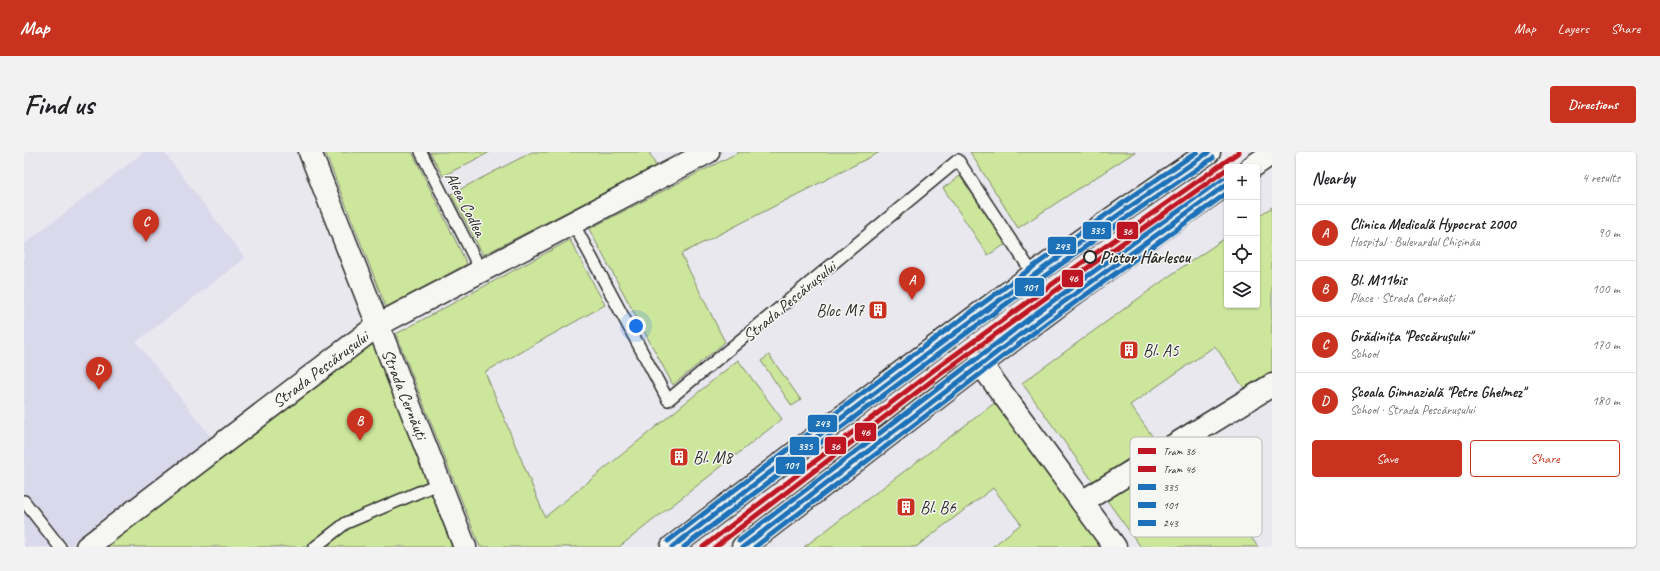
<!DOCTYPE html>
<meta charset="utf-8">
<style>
body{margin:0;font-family:Caveat,sans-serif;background:#f2f2f2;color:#202124}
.controls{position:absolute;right:12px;top:12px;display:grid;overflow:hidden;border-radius:4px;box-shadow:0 1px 3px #0004}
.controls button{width:36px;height:36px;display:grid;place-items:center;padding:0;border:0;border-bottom:1px solid #e0e0e0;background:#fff;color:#202124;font:20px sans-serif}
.you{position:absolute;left:612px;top:174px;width:14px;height:14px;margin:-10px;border:3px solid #fff;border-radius:50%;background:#1a73e8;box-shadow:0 0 0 6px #1a73e833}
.badge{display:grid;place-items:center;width:26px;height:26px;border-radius:50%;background:#c8321e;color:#fff;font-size:13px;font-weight:700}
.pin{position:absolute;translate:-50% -33px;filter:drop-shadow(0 1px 2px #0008)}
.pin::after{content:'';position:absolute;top:21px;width:14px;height:12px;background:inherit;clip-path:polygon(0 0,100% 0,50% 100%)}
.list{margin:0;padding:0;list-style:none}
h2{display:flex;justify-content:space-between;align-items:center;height:52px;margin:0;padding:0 16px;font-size:17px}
h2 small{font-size:13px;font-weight:400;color:#757577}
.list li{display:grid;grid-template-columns:26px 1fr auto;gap:12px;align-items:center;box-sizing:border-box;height:56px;padding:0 16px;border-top:1px solid #e0e0e0}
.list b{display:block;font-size:15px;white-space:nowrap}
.list p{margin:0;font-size:13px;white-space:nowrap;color:#757577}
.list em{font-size:13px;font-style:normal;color:#757577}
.actions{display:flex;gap:8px;padding:12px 16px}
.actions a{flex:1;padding:9px 0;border:1px solid #c8321e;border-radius:4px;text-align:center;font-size:14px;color:#c8321e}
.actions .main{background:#c8321e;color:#fff}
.icon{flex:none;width:22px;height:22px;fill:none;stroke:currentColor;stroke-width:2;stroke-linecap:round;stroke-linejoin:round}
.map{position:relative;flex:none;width:1248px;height:395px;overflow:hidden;border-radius:4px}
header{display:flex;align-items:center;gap:24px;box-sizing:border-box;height:56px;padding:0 20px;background:#c8321e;color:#fff}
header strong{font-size:19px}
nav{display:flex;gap:22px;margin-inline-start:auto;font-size:14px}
.intro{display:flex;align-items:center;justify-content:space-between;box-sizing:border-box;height:96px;padding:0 24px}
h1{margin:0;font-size:28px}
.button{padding:10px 18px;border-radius:4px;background:#c8321e;color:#fff;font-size:14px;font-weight:700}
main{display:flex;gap:24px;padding:0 24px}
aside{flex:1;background:#fff;border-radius:4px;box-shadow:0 1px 3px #0004}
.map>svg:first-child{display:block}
.built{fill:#dad8eb}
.green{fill:#cce69c;stroke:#7c8864}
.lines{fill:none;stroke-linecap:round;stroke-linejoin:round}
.lane-casing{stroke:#2b2b2b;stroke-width:14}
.street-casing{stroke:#2b2b2b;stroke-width:25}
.secondary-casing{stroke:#2b2b2b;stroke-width:25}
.lane{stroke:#f6f6f2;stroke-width:11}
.street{stroke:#f6f6f2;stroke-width:22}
.secondary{stroke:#f6f6f2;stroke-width:22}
.bus-1-casing{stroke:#f6f6f2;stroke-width:8}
.bus-2-casing{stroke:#f6f6f2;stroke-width:8}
.bus-3-casing{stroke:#f6f6f2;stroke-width:8}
.bus-1{stroke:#1d71b8;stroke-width:5}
.bus-2{stroke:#1d71b8;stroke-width:5}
.bus-3{stroke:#1d71b8;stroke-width:5}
.tram-1-casing{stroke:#f6f6f2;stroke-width:8}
.tram-2-casing{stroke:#f6f6f2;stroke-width:8}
.tram-1{stroke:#be1622;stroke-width:5}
.tram-2{stroke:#be1622;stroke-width:5}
.stop-dot{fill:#f6f6f2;stroke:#2b2b2b;stroke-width:2}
.labels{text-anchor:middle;stroke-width:3;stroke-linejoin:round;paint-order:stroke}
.street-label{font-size:17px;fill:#2b2b2b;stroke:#f6f6f2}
.stop-label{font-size:17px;font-weight:bold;fill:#2b2b2b;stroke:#f6f6f2;text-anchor:start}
.poi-label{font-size:17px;fill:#2b2b2b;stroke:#f6f6f2;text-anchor:start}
.key{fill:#f6f6f2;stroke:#b9b9b6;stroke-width:1}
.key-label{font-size:11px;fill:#2b2b2b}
.line-badge{stroke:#f6f6f2;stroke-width:1.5}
.badge-label{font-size:11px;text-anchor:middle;font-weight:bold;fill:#fff}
</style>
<header>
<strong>Map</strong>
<nav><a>Map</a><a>Layers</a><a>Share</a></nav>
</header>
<div class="intro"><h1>Find us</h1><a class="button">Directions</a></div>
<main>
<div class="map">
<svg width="1248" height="395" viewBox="0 0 1248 395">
<rect width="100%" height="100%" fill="#e9e8ef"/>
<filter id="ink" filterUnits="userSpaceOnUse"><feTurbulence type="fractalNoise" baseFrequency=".025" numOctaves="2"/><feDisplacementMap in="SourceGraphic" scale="8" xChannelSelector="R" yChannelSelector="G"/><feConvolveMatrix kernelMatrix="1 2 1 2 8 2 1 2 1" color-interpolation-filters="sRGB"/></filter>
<g filter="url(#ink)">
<path class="built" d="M120 0H140L221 106 112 190 188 286 46 395H0V92Z"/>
<g class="green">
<path d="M301 0H388L443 112 362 155Z"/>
<path d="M406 0H466L419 24Z"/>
<path d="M508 0H625L632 14 459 103 427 42Z"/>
<path d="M715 0H856L657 102 701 190 649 233 565 77Z"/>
<path d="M946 0H1111L994 76Z"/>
<path d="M936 24 982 92 964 103 919 36Z"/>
<path d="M1248 55V222L1222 239 1191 194 1106 253 1131 288 1070 331 998 231 1151 120 1203 85V153H1233V65Z"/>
<path d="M546 88 581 153 461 220 521 365 714 208 758 267 595 395H456L372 182Z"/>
<path d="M348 189 428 395H79Z"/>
<path d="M745 203 777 248 768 254 737 209Z"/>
<path d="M972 250 1076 393 1074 395H968L997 372 969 336 892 395H780Z"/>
<path d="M1161 293 1234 395H1117L1079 343Z"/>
</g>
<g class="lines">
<g class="lane-casing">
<g id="lane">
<path d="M397 0 457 119"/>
<path d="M549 71 644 248 934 8 1009 122"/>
<path d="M0 349 36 395"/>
<path d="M291 395 322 371 416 331"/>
</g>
</g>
<g class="street-casing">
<g id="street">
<path d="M286 0 441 395"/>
<path d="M956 211 1091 395"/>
<path d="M1058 350 1248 233"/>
<path d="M63 395 354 173 684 0"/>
</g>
</g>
<g class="secondary-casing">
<g id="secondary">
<path d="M1228 15 1248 1"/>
<path d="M648 395C825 260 1000 123 1185 0"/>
<path d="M719 395C880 273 1037 146 1203 32"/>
</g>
</g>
<use href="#lane" class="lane"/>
<use href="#street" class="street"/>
<use href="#secondary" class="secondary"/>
<g class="bus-1-casing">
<g id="bus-1">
<path d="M648 395C825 260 1001 125 1185 0"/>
<path d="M719 395 1019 165 1203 32"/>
</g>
</g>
<g class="bus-2-casing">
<g id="bus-2">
<path d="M660 395C834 262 1007 129 1189 6"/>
<path d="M731 395 1024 170 1203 41"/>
</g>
</g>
<g class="bus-3-casing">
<g id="bus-3">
<path d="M644 389C818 256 991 123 1173 0"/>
<path d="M715 389 1015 159 1199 26"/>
</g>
</g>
<use href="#bus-1" class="bus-1"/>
<use href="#bus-2" class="bus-2"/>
<use href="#bus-3" class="bus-3"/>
<g class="tram-1-casing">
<path id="tram-1" d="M679 395 910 218 1045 120 1215 0"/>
</g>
<g class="tram-2-casing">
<path id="tram-2" d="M691 395 914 224 1049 126 1203 17"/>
</g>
<use href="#tram-1" class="tram-1"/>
<use href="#tram-2" class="tram-2"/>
</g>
</g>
<defs>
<g id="building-square" transform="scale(1)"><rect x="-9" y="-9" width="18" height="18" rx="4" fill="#c8321e" stroke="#f6f6f2"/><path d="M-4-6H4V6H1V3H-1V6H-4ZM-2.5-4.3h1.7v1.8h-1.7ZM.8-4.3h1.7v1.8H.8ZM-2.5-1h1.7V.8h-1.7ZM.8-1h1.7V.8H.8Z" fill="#fff"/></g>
</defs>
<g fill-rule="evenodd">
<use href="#building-square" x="854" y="158"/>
<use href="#building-square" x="1105" y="198"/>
<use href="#building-square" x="655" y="305"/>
<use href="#building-square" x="882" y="355"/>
</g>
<circle class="stop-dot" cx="1066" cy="105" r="6"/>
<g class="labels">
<g class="street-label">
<text transform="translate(442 52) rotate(63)" y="6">Aleea Codlea</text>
<text transform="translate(765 149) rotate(-40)" y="6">Strada Pescărușului</text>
<text transform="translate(296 217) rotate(-37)" y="6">Strada Pescărușului</text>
<text transform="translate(381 242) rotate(68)" y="6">Strada Cernăuți</text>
</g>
<g class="stop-label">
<text x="1076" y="111">Pictor Hârlescu</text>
</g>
<g class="poi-label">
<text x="840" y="164" text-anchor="end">Bloc M7</text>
<text x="1119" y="204">Bl. A5</text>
<text x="669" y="311">Bl. M8</text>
<text x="896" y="361">Bl. B6</text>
</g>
</g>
<rect x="1106" y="285" width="132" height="100" rx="6" class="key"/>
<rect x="1114" y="296" width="18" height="6" fill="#be1622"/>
<rect x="1114" y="314" width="18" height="6" fill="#be1622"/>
<rect x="1114" y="332" width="18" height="6" fill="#1d71b8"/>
<rect x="1114" y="350" width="18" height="6" fill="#1d71b8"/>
<rect x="1114" y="368" width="18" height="6" fill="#1d71b8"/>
<g class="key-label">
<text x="1139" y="303">Tram 36</text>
<text x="1139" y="321">Tram 46</text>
<text x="1139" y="339">335</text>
<text x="1139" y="357">101</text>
<text x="1139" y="375">243</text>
</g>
<g class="line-badge">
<rect x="1058" y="69" width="30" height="19" rx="4" fill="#1d71b8"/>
<rect x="1092" y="69" width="23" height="19" rx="4" fill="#be1622"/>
<rect x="1023" y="84" width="30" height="19" rx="4" fill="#1d71b8"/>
<rect x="1037" y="117" width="23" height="19" rx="4" fill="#be1622"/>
<rect x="990" y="125" width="31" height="20" rx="4" fill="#1d71b8"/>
<rect x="783" y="262" width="31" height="19" rx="4" fill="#1d71b8"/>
<rect x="830" y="270" width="23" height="20" rx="4" fill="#be1622"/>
<rect x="800" y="284" width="23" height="19" rx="4" fill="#be1622"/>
<rect x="765" y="284" width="31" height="20" rx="4" fill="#1d71b8"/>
<rect x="751" y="304" width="31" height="19" rx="4" fill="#1d71b8"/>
</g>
<g class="badge-label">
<text x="1073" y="82">335</text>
<text x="1103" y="83">36</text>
<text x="1038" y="98">243</text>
<text x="1049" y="130">46</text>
<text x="1006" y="139">101</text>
<text x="798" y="275">243</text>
<text x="841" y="284">46</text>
<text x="811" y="298">36</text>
<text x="781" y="298">335</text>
<text x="767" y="317">101</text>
</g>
</svg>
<div class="controls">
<button>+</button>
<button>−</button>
<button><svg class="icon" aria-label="locate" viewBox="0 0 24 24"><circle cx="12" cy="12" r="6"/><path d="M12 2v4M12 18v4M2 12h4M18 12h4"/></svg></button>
<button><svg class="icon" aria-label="layers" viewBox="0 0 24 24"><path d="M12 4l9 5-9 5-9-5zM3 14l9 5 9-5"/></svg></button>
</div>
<div class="you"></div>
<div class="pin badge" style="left:888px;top:148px">A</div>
<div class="pin badge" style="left:336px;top:289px">B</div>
<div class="pin badge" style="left:122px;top:90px">C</div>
<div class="pin badge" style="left:75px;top:238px">D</div>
</div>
<aside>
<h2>Nearby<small>4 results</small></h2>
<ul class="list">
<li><span class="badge">A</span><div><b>Clinica Medicală Hypocrat 2000</b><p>Hospital · Bulevardul Chișinău</p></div><em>90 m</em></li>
<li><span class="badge">B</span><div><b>Bl. M11bis</b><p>Place · Strada Cernăuți</p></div><em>100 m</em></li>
<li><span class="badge">C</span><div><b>Grădinița &quot;Pescărușului&quot;</b><p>School</p></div><em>170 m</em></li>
<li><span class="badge">D</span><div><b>Școala Gimnazială &quot;Petre Ghelmez&quot;</b><p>School · Strada Pescărușului</p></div><em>180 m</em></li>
</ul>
<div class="actions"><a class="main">Save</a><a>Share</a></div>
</aside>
</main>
